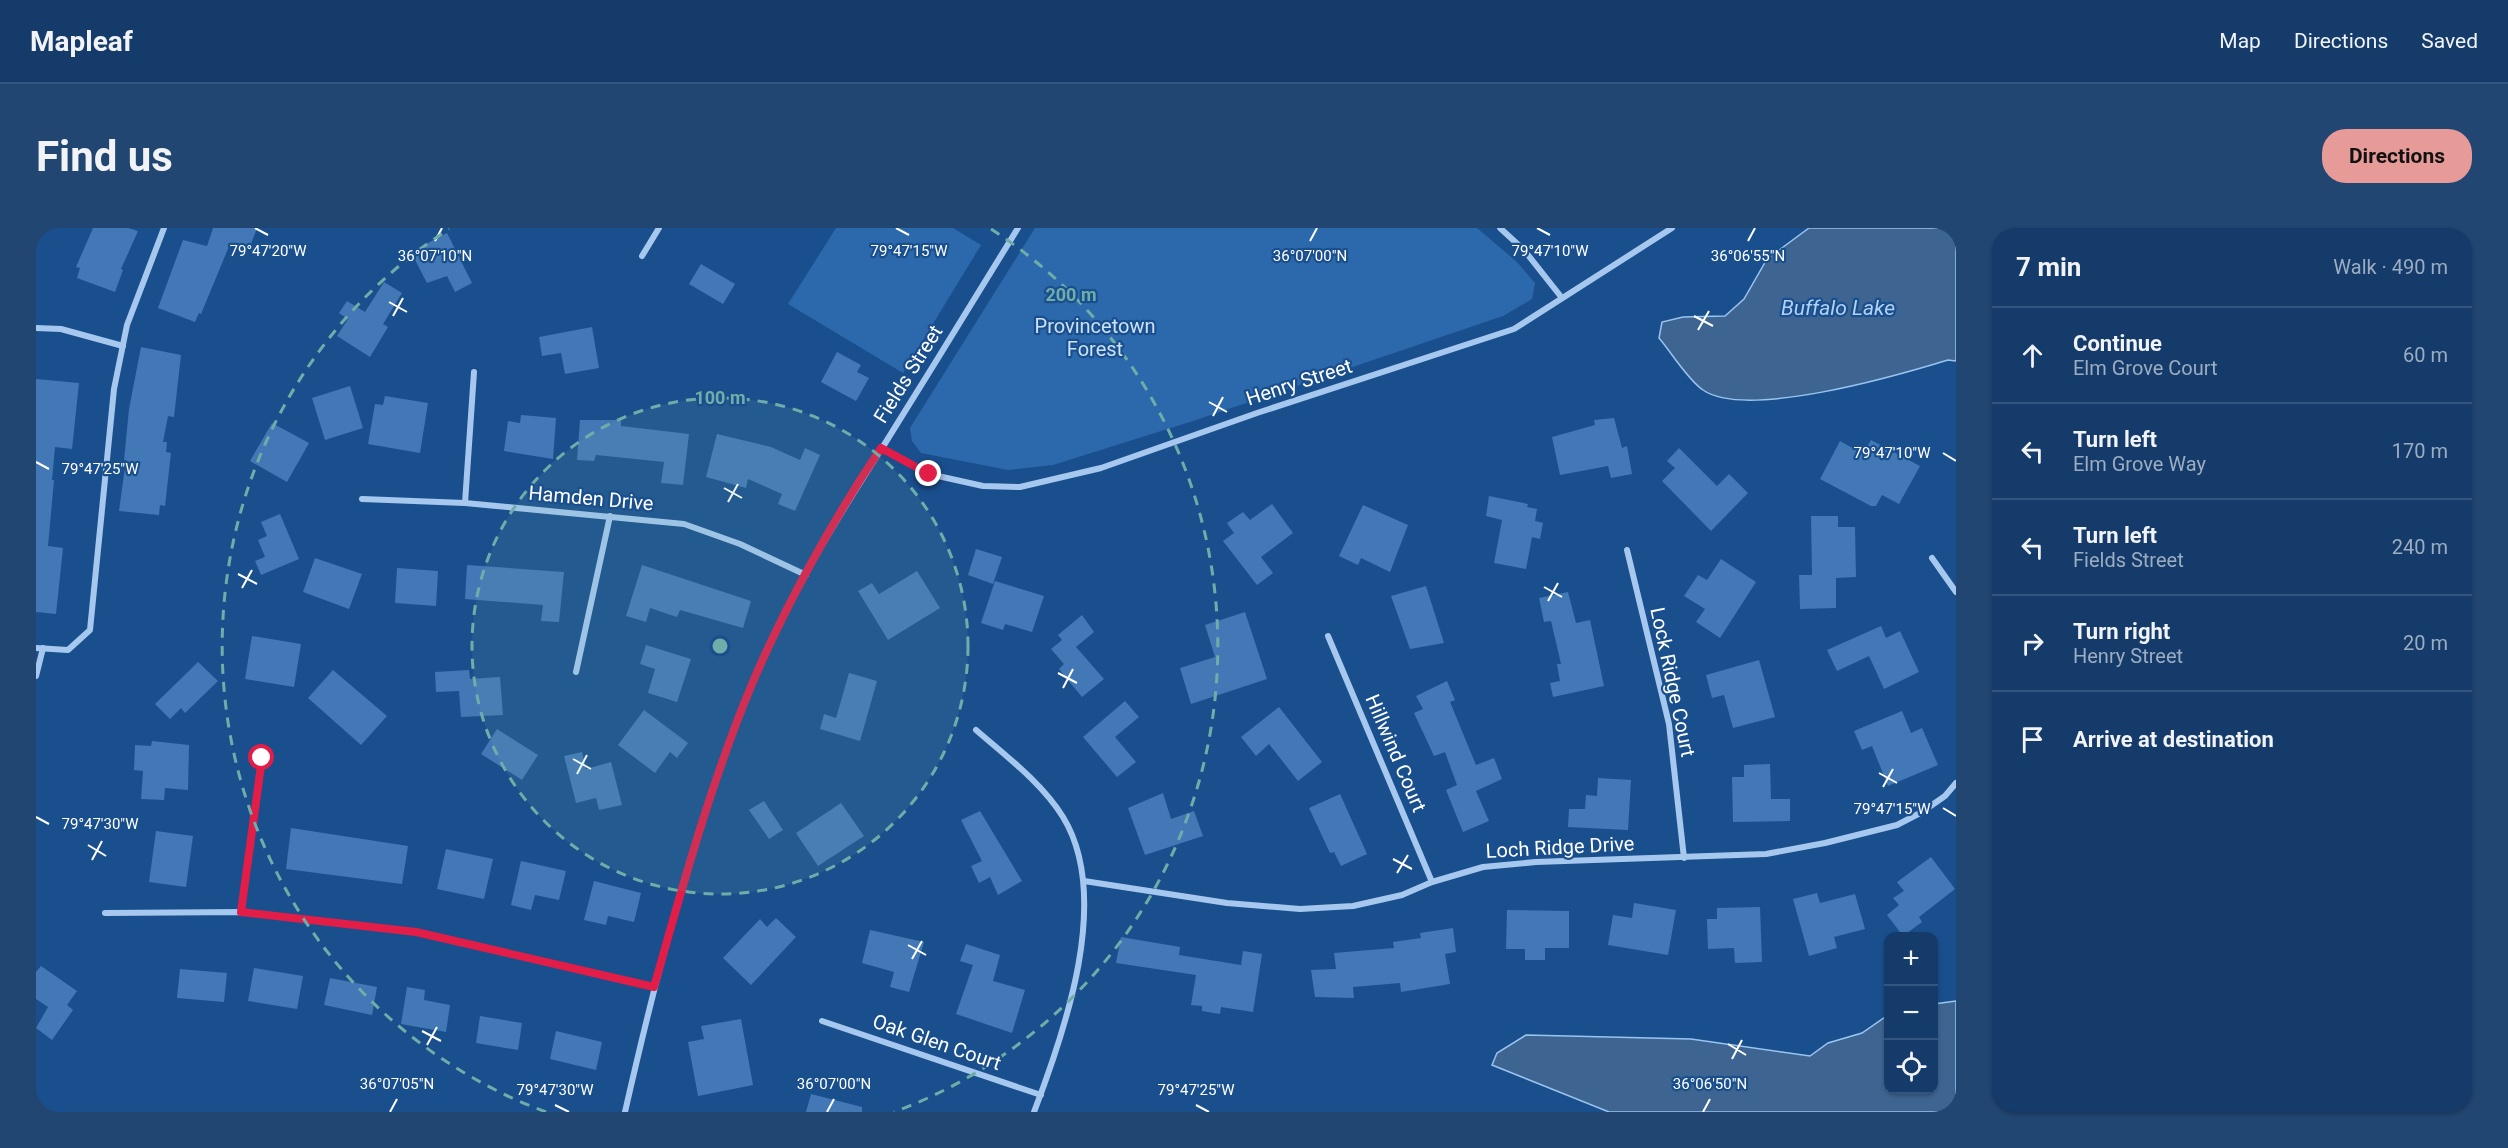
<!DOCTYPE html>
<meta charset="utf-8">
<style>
body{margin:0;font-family:Roboto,sans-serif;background:#214672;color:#f1f3f6}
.controls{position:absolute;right:18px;bottom:18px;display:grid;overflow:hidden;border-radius:12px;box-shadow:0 2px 4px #0004}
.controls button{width:54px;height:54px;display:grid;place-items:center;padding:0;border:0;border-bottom:2px solid #33557e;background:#143b6a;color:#f1f3f6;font:30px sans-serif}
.stop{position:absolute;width:18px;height:18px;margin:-14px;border:4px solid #e11d48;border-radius:50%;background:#fff}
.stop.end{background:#e11d48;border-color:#fff;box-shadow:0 2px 6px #0008}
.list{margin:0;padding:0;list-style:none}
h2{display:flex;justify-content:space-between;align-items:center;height:78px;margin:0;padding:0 24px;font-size:26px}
h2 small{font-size:20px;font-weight:400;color:#9dadc1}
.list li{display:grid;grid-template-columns:39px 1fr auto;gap:18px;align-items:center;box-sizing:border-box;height:96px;padding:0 24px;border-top:2px solid #33557e}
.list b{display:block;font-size:22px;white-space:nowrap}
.list p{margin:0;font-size:20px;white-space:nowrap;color:#9dadc1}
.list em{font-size:20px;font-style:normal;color:#9dadc1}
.icon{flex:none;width:33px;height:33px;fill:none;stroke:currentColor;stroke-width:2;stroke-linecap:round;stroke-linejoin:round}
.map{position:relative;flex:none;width:1920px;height:884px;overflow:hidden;border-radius:24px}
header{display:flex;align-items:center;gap:36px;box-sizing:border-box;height:84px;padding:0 30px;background:#143b6a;border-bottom:2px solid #33557e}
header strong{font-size:28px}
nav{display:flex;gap:33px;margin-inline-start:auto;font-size:21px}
.intro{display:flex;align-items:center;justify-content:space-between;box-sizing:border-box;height:144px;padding:0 36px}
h1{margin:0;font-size:42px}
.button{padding:15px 27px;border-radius:24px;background:#e69b98;color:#111;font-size:21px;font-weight:700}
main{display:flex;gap:36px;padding:0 36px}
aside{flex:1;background:#143b6a;border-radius:24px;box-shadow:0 2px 4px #0004}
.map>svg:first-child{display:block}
.green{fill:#2c69ac}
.water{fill:#3e6592;stroke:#99c4f0;stroke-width:1.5}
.building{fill:#4278b6}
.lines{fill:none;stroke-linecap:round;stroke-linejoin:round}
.minor{stroke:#a6c8ee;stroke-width:6}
.route{stroke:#e11d48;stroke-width:8}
.ticks{fill:none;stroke:#fff;stroke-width:2}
.ring{fill:none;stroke:#6fada8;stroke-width:3;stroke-dasharray:10 8}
.labels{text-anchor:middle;stroke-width:4.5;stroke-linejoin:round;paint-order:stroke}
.park-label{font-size:20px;fill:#cce2fa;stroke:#1a4f8e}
.street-label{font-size:20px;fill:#fff;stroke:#1a4f8e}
.water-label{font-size:21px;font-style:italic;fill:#b2d2f5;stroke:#1a4f8e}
.ticks-label{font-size:15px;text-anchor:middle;fill:#fff;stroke:#1a4f8e;stroke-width:4.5;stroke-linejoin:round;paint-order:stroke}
.centre{fill:#6fada8;stroke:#1a4f8e;stroke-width:3}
.ring-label{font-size:18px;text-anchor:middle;font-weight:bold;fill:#6fada8;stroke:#1a4f8e;stroke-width:4.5;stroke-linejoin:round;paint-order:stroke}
</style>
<header>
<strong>Mapleaf</strong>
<nav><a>Map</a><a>Directions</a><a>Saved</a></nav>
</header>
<div class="intro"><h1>Find us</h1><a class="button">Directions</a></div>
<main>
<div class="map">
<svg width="1920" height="884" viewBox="0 0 1920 884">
<rect width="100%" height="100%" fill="#1a4f8e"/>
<g class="green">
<path d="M800 0H917L945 17 867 145 752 76Z"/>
<path d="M999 0H1441L1481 34 1499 55 1496 71 1467 88 1157 193 1017 237 972 242 885 225 876 213 874 200Z"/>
</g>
<g class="water">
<path d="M1773 0H1920V133L1912 132C1863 147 1710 192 1667 162 1652 152 1635 124 1623 110L1626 94 1647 89 1689 88 1708 71 1731 31Z"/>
<path d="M1920 773V884H1573L1456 837 1461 825 1490 807 1655 811 1774 828 1792 815 1826 805 1852 787V862H1898V776Z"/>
</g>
<g class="building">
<path d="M57 0H92L102 3 85 41 87 42 79 64 41 50 44 40 40 39Z"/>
<path d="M177 0H221L213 21 194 16 165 86 163 85 159 94 122 80 147 12 171 18Z"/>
<path d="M411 5 436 55 419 64 411 48 391 55 375 24Z"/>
<path d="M665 36 699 56 687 76 653 56Z"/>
<path d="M348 54 366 65 347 96 352 99 334 129 301 108 312 91 303 85 311 73 329 84Z"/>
<path d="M556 99 563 140 529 146 525 125 506 128 503 109Z"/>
<path d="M105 119 145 127 138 189 132 188 127 214H131L130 224 135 225 129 278 124 277 123 287 83 283 90 232H88L93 181Z"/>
<path d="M801 124 825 137 821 144 833 150 820 173 785 154Z"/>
<path d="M0 151 43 155 36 221 19 219 16 252H18L12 318 27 320 20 386 0 384Z"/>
<path d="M314 158 327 200 289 212 276 170Z"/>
<path d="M349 168 392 175 384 225 332 216 339 176 347 177Z"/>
<path d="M485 187 520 190 517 231 468 223 472 193 484 195Z"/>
<path d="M1578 190 1586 220 1591 218 1596 246 1575 250 1572 238 1524 247 1516 209 1559 197 1558 192Z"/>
<path d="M544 192H585V198L653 206 647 257 625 255 628 234 560 227 558 233 541 232Z"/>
<path d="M236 195 273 215 251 254 214 233Z"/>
<path d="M681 206 735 219 764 232 769 220 784 227 759 283 742 276 746 266 712 251 710 260 670 249Z"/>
<path d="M1835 212 1884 238 1863 276 1846 267 1840 278H1835L1784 251 1804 213 1827 226Z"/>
<path d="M1643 220 1681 258 1693 246 1712 265 1675 303 1626 253 1639 240 1631 233Z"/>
<path d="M1453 268 1492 276 1491 279 1501 281 1499 293 1507 295 1504 311 1496 309 1490 341 1458 335 1466 292 1450 288Z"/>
<path d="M1236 276 1257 305 1225 329 1237 345 1221 357 1187 313 1198 305 1191 295 1207 284 1214 292Z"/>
<path d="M1327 277 1372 297 1354 344 1325 330 1322 337 1303 328Z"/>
<path d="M244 286 263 331 225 347 219 333 229 329 222 312 231 308 225 294Z"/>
<path d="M1775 288H1802V299H1819L1820 349 1800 350V380L1764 381 1763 347H1776Z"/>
<path d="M940 321 966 329 957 356 932 347Z"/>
<path d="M279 330 326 346 313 381 267 364Z"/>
<path d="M1685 331 1720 354 1684 410 1660 394 1669 381 1648 368 1662 347 1671 352Z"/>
<path d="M431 337 528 344 523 394 505 393 507 377 429 371Z"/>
<path d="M606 337 715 373 707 400 644 382 641 389 614 380 610 394 590 388Z"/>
<path d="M361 340 402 343 400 378 359 375Z"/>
<path d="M881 343 904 380 852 412 822 363 836 355 843 366Z"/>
<path d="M959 353 1008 368 996 404 969 396 967 402 945 395Z"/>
<path d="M1390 358 1408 415 1374 421 1355 368Z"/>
<path d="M1532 364 1540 395 1554 392 1568 458 1517 469 1514 455 1524 453 1521 436H1525L1515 393 1508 394 1503 370Z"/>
<path d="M1209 384 1231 451 1155 476 1144 440 1179 429 1169 397Z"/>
<path d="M1046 387 1058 404 1040 419 1068 451 1046 469 1023 441 1028 436 1015 421 1026 412 1022 407Z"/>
<path d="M1845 398 1850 410 1864 403 1883 444 1848 461 1833 428 1801 443 1791 422Z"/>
<path d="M216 408 265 416 258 459 209 451Z"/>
<path d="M610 417 655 431 641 474 612 465 619 441 604 436Z"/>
<path d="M1723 432 1739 489 1697 500 1688 467 1676 470 1670 447Z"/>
<path d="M162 434 182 453 149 485 145 480 134 491 119 476Z"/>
<path d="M297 442 351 488 325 517 272 470Z"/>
<path d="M433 442 434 451 464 449 467 487 425 489 423 463 400 464 399 444Z"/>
<path d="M813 445 841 453 824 513 784 501 788 486 800 490Z"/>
<path d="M1411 453 1419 472 1414 474 1440 537 1458 530 1466 551 1440 563 1453 593 1427 604 1410 562 1421 557 1409 524 1398 528 1378 485 1387 481 1380 468Z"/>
<path d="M1089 473 1103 489 1079 509 1100 534 1081 549 1047 509Z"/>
<path d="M1243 479 1286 534 1262 553 1233 516 1220 528 1205 509Z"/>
<path d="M608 482 652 515 641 530 634 524 619 545 582 517Z"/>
<path d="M1866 483 1875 505 1886 500 1902 537 1852 558 1836 518 1826 522 1818 503Z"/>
<path d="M461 501 502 527 486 552 445 526Z"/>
<path d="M116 513 153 517 152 562 129 560 128 572 105 571 107 543 98 542 99 517 115 518Z"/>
<path d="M546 524 550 541 575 534 586 577 563 582 560 570 540 575 528 528Z"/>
<path d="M1734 536 1735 571H1754V593L1697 594 1696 549H1708V537Z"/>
<path d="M1562 550 1595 552 1592 602 1532 599 1533 581H1549L1550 567 1561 568Z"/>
<path d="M1127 565 1135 591 1158 583 1167 608 1109 627 1092 580Z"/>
<path d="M1304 566 1331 626 1305 638 1298 624 1294 625 1273 580Z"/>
<path d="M728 573 747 602 733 611 713 582Z"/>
<path d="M805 575 828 608 782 638 760 605Z"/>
<path d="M944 583 986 653 962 667 954 649 943 655 935 638 946 633 925 592Z"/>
<path d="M255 600 372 618 366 656 250 641Z"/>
<path d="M120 603 157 608 150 659 113 654Z"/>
<path d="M410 621 457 631 448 671 401 661Z"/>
<path d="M1895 629 1919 661 1883 689 1886 694 1867 708 1851 687 1863 677 1857 670 1868 663 1861 654Z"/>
<path d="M485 633 530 643 523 672 499 667 495 682 475 677Z"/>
<path d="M558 653 605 665 598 694 572 688 570 697 548 692Z"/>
<path d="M1781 665 1784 675 1819 666 1829 701 1798 709 1801 720 1773 728 1757 671Z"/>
<path d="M1598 675 1640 682 1632 727 1572 717 1577 687 1596 690Z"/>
<path d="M1724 679 1726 734 1699 735 1698 720 1672 721 1671 691H1681V680Z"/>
<path d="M1471 682 1533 683V720H1509V732H1489V721H1470Z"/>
<path d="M740 690 760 709 715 757 687 730 724 691 731 699Z"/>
<path d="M1417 700 1420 724 1409 726 1414 756 1365 764 1364 755 1317 759 1318 770 1279 769 1275 742 1300 741 1298 725 1358 720 1357 714 1385 710 1384 705Z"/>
<path d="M834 702 888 714 873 764 854 759 858 744 826 735Z"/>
<path d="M1085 709 1144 719 1143 727 1205 737 1207 723 1226 726 1217 784 1185 779 1184 786 1166 783V778L1155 777 1160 747 1080 735Z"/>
<path d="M930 716 964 727 957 753 989 762 976 805 920 786 937 737 924 733Z"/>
<path d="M5 738 41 763 31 777 37 782 16 812 0 800 12 779 0 771V744Z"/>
<path d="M218 740 267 748 261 781 212 773Z"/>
<path d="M144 741 191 745 188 774 141 770Z"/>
<path d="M294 750 341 759 336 787 288 777Z"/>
<path d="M371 759 389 762 388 772 414 777 410 804 365 796Z"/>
<path d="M444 788 486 795 482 822 440 815Z"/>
<path d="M705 791 717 857 662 868 652 814 668 811 665 798Z"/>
<path d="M520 803 566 814 560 842 514 831Z"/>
<path d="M775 866 826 879V884H770Z"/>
</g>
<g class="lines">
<g class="minor">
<path d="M1464 0 1488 22 1526 70"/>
<path d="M606 28 623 0"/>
<path d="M0 100 25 101 87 118"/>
<path d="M845 220 893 246 947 258 984 259 1065 240 1221 185 1478 101 1636 0"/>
<path d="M326 271 429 275 648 296 704 316 770 347"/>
<path d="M429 275 438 144"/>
<path d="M1591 322 1633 496 1648 630"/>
<path d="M1896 330 1920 364"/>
<path d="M1292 408 1396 654"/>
<path d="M0 420 32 422 54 402 78 161 91 97 128 0"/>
<path d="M540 444 574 288"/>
<path d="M0 448 7 420"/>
<path d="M940 502C970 528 1006 555 1027 589 1076 669 1029 803 998 884"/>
<path d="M1048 653 1191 675 1264 681 1317 678 1366 667 1396 654 1447 639 1500 634 1730 626 1789 615 1861 597 1886 584 1909 568 1920 555"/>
<path d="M205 684 226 530"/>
<path d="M69 685 205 684 380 704 618 759"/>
<path d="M786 793 1005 867"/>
<path d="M589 884C622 739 659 595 716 457 750 373 799 293 848 217 893 145 938 72 982 0"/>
</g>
</g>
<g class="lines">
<path class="route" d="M226 530 205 684 380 704 618 759C647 657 675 554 716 456 749 378 798 290 845 220L893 246"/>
</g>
<path class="ticks" d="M219 0 232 7M860 0 873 7M1501 0 1514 7M399 13 406 0M1274 13 1281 0M1712 13 1719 0M353 74 371 84M357 88 367 70M1658 88 1677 98M1662 102 1673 83M1173 174 1191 184M1177 188 1187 169M1907 225 1920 233M0 234 13 241M688 260 706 270M692 274 702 256M202 346 221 356M1508 359 1526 369M206 360 216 342M1512 373 1522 355M1022 445 1041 455M1027 460 1037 441M537 531 555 541M1843 545 1861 555M541 546 551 527M1847 559 1857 541M1907 580 1920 588M0 589 13 596M52 617 70 628M1357 631 1376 641M56 632 66 613M1361 645 1372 627M872 717 890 727M876 731 886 713M386 803 405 813M1692 816 1710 827M391 817 401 799M1696 831 1706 812M519 877 533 884M1160 877 1173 884M354 884 361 871M791 884 798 871M1667 884 1674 871"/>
<circle cx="684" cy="418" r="248" fill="#6fada8" fill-opacity=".12"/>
<g class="ring">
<circle cx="684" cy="418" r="248"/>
<path d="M510 884A497 497 0 0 1 413 1M955 1A497 497 0 0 1 858 884"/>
</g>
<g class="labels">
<g class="park-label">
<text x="1059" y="105">Provincetown<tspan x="1059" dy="23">Forest</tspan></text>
</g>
<g class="street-label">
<text transform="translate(872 146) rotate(-58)" y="7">Fields Street</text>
<text transform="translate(1263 154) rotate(-18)" y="7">Henry Street</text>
<text transform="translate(555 270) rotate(5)" y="7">Hamden Drive</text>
<text transform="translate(1637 454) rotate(78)" y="7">Lock Ridge Court</text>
<text transform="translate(1360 525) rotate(67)" y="7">Hillwind Court</text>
<text transform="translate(1524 619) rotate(-3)" y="7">Loch Ridge Drive</text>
<text transform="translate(901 814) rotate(19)" y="7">Oak Glen Court</text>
</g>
<g class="water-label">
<text x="1802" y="87">Buffalo Lake</text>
</g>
</g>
<g class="ticks-label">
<text x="873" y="28">79°47'15"W</text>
<text x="1514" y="28">79°47'10"W</text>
<text x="232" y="28">79°47'20"W</text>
<text x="399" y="33">36°07'10"N</text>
<text x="1274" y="33">36°07'00"N</text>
<text x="1712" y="33">36°06'55"N</text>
<text x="1856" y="230">79°47'10"W</text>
<text x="64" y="246">79°47'25"W</text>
<text x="1856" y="586">79°47'15"W</text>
<text x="64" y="601">79°47'30"W</text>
<text x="361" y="861">36°07'05"N</text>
<text x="798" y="861">36°07'00"N</text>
<text x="1674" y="861">36°06'50"N</text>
<text x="519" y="867">79°47'30"W</text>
<text x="1160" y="867">79°47'25"W</text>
</g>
<circle cx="684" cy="418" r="9" class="centre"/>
<g class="ring-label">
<text x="1035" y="73">200 m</text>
<text x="684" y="176">100 m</text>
</g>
</svg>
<div class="controls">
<button>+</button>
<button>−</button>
<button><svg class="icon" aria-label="locate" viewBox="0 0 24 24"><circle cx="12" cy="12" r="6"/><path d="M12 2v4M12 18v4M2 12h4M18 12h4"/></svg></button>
</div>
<div class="stop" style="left:226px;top:530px"></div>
<div class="stop end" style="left:893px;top:246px"></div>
</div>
<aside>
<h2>7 min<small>Walk · 490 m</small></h2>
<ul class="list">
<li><svg class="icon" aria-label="ahead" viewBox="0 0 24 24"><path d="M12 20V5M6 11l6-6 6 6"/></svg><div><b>Continue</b><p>Elm Grove Court</p></div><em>60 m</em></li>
<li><svg class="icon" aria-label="left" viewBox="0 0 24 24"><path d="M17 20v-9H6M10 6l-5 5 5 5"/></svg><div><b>Turn left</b><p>Elm Grove Way</p></div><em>170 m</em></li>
<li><svg class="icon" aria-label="left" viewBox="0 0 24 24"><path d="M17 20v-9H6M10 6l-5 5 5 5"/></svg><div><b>Turn left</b><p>Fields Street</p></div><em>240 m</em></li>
<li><svg class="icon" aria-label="right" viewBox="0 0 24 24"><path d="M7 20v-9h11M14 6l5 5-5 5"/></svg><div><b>Turn right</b><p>Henry Street</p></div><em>20 m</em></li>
<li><svg class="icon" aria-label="arrive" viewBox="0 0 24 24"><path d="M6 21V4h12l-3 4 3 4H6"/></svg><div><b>Arrive at destination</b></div></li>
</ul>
</aside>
</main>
